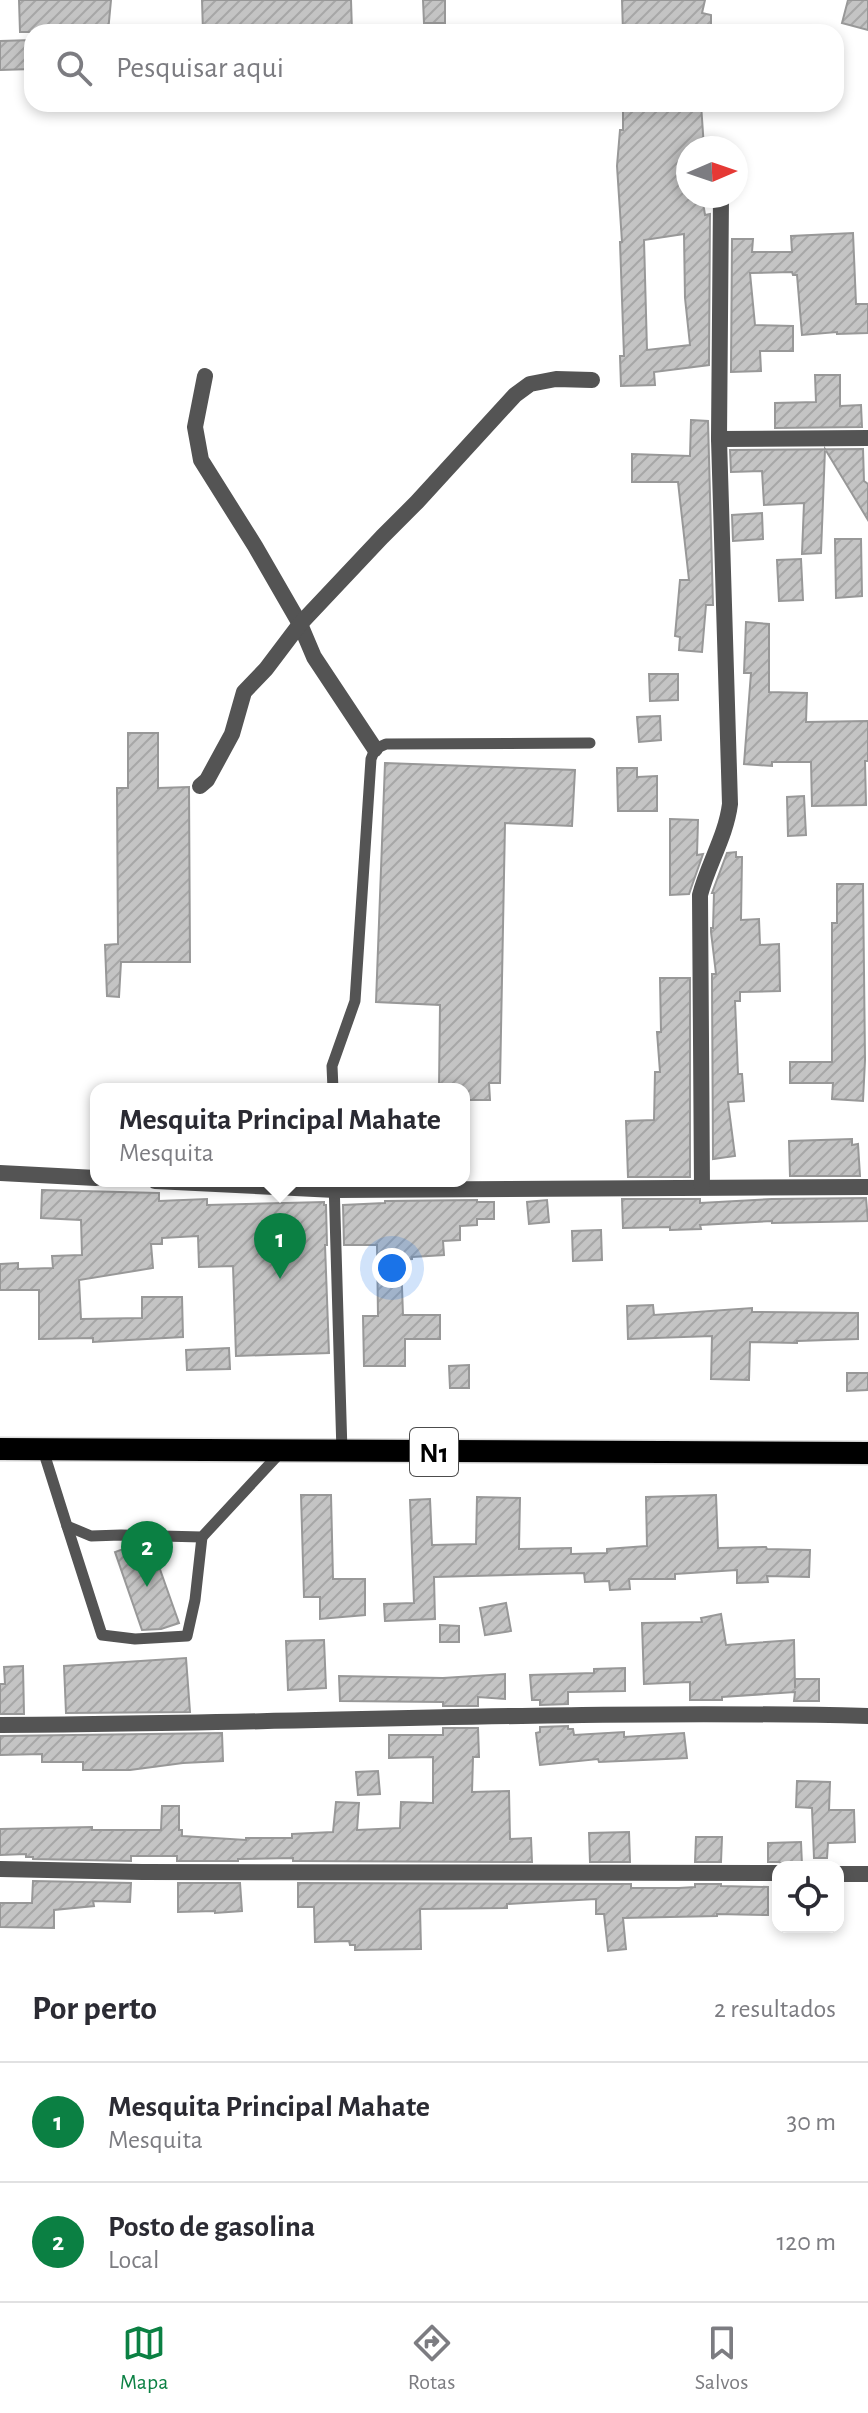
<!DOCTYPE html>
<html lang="pt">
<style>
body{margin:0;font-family:"Alegreya Sans",sans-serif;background:#f2f2f3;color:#2b2b33}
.controls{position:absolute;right:24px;bottom:24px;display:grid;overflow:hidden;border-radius:16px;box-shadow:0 4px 12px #0003}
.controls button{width:72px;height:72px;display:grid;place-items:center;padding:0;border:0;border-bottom:2px solid #e1e1e2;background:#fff;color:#2b2b33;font:40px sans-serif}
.compass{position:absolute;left:676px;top:136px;width:72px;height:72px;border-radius:50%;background:#fff;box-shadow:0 4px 12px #0003;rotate:88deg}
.you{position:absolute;left:392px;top:1268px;width:28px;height:28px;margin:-20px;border:6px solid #fff;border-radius:50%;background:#1a73e8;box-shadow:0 0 0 12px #1a73e833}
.badge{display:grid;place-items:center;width:52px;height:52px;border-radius:50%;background:#0b8043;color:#fff;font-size:26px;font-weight:700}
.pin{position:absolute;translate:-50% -66px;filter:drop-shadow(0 2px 4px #0008)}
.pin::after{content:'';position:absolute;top:42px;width:28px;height:24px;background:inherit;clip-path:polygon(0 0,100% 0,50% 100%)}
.popup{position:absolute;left:90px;top:1083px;width:380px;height:104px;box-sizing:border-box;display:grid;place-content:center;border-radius:16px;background:#fff;filter:drop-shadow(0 2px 6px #0005);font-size:26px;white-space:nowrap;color:#7c7c81}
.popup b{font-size:30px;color:#2b2b33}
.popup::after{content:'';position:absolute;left:50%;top:100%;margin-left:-16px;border:16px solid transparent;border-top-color:#fff}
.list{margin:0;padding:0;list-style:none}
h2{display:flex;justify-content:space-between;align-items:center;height:104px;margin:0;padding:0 32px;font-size:34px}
h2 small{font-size:26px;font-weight:400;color:#7c7c81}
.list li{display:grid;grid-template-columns:52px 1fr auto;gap:24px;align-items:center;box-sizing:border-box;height:120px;padding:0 32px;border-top:2px solid #e1e1e2}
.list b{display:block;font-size:30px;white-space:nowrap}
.list p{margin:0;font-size:26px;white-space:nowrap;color:#7c7c81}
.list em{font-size:26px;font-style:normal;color:#7c7c81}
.icon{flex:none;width:44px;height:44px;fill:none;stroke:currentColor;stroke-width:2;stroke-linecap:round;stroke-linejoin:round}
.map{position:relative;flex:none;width:868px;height:1957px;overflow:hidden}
.search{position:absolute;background:#fff;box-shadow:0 4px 12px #0003;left:24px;right:24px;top:24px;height:88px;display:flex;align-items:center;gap:20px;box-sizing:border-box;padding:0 28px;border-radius:24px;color:#7c7c81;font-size:30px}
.sheet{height:344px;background:#fff}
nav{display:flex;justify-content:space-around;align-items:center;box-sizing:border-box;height:112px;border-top:2px solid #e1e1e2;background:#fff;font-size:22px;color:#7c7c81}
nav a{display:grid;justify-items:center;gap:4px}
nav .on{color:#0b8043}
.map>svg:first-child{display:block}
.building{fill:url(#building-hatch);stroke:#989898;stroke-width:2;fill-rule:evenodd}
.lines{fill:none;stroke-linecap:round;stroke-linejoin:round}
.trunk-casing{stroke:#dbdbdb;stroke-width:25}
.service{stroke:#545454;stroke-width:11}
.minor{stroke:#545454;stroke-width:16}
.trunk{stroke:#000;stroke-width:22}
.labels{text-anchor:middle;stroke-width:6;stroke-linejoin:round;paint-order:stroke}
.shield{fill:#fff;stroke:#4c4c4c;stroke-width:2}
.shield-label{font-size:28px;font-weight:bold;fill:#000}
</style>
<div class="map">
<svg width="868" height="1957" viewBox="0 0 868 1957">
<defs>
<pattern id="building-hatch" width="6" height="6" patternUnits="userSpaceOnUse" patternTransform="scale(2)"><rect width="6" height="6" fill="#c4c4c4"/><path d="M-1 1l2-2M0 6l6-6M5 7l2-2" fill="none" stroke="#a7a7a7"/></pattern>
</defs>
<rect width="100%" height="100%" fill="#fff"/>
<g class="building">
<path d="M19 0H111L108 32H20Z"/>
<path d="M202 0H351L352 32H203Z"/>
<path d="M423 0H445V23H424Z"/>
<path d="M622 0H705L702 13 711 15V32H623Z"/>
<path d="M848 0H868V30L842 23Z"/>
<path d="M32 40V69L0 70V41Z"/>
<path d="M623 104H701L704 148H688V196H702L705 215 710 214 709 365 654 372 655 385 621 386 620 356H624L620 242H622L617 166 620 130H623ZM684 234 685 298 690 345 647 350 644 240Z"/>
<path d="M853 233 856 304H868V333L837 334V332L802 335 797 275H793L792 272 750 273 755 325 793 326V351H760L761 371 731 372 732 239H753L752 252H792L791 236Z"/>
<path d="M815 375H840V406L861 405 862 427 775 428V403L816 402Z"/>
<path d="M691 420 708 421 713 605H706L702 652 679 650 680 637 675 636 680 580H689L678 482H632V454L690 456Z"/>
<path d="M825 449 821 553 802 554 804 503 764 505 762 471 731 472 730 450 863 449 864 481 868 484V520Z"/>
<path d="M762 513 763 539 733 541 732 515Z"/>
<path d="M835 539H861L862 596 836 598Z"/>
<path d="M801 559 803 600 779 601 777 560Z"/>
<path d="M746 622 769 624V692L807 693 806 722 868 721V761H865L866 805 812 806 811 762H772V766L744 764 751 673H744Z"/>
<path d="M649 674H678V700L650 701Z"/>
<path d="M660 716 661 740 639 742 637 717Z"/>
<path d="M128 733H158V788L189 787 190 962H121L119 997 107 996 105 945 118 944 117 788H128Z"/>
<path d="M385 763 575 770 572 826 505 823 500 1083H489L490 1100H464V1089H439L440 1005 376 1002Z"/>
<path d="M617 768H637V777L657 776V811H618Z"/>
<path d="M804 796 806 835 788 836 787 797Z"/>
<path d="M670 819 698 820 697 855 703 854 689 894 670 895Z"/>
<path d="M736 852V857H742L741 920 759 919 760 945 779 944 780 991 740 992V1001H735L738 1074H742L744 1101 728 1102 735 1156 713 1159 712 977V974H716L711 932V928H713L714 893H712L727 853Z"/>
<path d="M837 884H863L865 1060 863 1101 832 1099 833 1083H790V1062H832V923H837Z"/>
<path d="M660 978H690V1177H628L626 1121 654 1120 655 1072H660L657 1032H661Z"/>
<path d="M852 1139V1145L858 1144 860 1176H790L789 1141Z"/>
<path d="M42 1190 159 1193V1201L207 1199V1205L324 1202V1205H326L327 1245H325L329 1353 236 1356 233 1266 199 1267 198 1236 162 1238V1244H151L153 1268 79 1280 81 1319 142 1318V1297H182L183 1337 93 1342V1338L39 1339V1290H0V1264L18 1263V1269L53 1268 52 1256 82 1255 81 1220 41 1218Z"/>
<path d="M866 1198 868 1221 772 1223V1221L700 1225 701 1229 670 1230V1227L623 1228 622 1199H700V1203L772 1199Z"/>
<path d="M477 1200V1202H494V1219H477V1225L460 1226V1240L443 1241 444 1255 412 1257V1259L401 1260 403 1315H440V1339H405V1366H364L363 1316H378L377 1245H344L343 1205 385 1203V1201Z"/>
<path d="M547 1200 549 1222 529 1224 527 1202Z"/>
<path d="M601 1230 602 1260 573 1261 572 1231Z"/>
<path d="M653 1305 654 1315 752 1308V1312L858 1313V1339L797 1341V1343L750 1342 749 1380 711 1379 712 1336 628 1339 627 1306Z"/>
<path d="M229 1348 230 1369 187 1370 186 1350Z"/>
<path d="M469 1365V1388H450L449 1366Z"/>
<path d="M847 1373H868V1390L847 1391Z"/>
<path d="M301 1495H331L333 1579H365V1615L320 1619V1597H304Z"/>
<path d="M716 1495 718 1548 766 1547 767 1549 810 1550 809 1577 767 1576 768 1582 737 1583V1570L675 1574V1579H629L630 1589 610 1590 609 1581 585 1582 584 1573 434 1577 435 1619 385 1621 384 1604 414 1603 410 1500 430 1499 432 1545 476 1544 477 1497 520 1498 519 1549 571 1548V1554L607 1553V1549L647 1546 646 1497Z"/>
<path d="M137 1544H151L179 1623 161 1629 142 1630 115 1552Z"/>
<path d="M506 1603 511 1631 485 1635 480 1608Z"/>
<path d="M721 1614 726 1645 794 1640 795 1688V1679H819V1701H794L795 1692 722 1697V1700H690V1682L644 1684 642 1623 702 1622 701 1618Z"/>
<path d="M440 1625 459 1626V1642H440Z"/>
<path d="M324 1640 326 1688 288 1690 286 1641Z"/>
<path d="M186 1658 190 1712 66 1713 64 1666Z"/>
<path d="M23 1666 24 1714H0V1684H5L4 1667Z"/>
<path d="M625 1668V1691L568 1692V1704L540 1705V1700H532L530 1675 594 1673V1669Z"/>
<path d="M505 1674V1699L478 1697V1706H443V1702L340 1701 339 1676 443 1678Z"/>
<path d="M568 1726V1729H573L574 1735 624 1732V1737L684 1733 687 1758 599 1762 598 1759 540 1765 536 1733 540 1732V1727Z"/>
<path d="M443 1728H478L479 1757H473L472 1792 509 1791 510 1839 531 1838 532 1862 298 1861H293V1858L238 1859V1861H177V1856H131V1861L33 1859V1857H26V1854L0 1855V1829L92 1827V1830H161L162 1806H179V1830H182V1836L246 1840V1838H292V1834L333 1832 336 1802 359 1803 357 1830 400 1828 401 1802 433 1803V1757L389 1758V1735H443Z"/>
<path d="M222 1733 223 1761 183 1763 130 1770H83V1762H42V1754L0 1755V1736Z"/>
<path d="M378 1771 380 1794 358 1795 356 1772Z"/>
<path d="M797 1781 830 1782 829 1810H854L855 1842 828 1843 827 1858H814L812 1808 796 1807Z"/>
<path d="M629 1832 630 1862H590L589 1833Z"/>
<path d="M696 1837H722L721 1862H695Z"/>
<path d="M801 1842 802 1865 786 1866 779 1862H768V1843Z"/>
<path d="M33 1881 131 1883 130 1902 93 1901 94 1906 54 1910V1928L0 1927V1903H32Z"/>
<path d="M178 1883H240L242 1911 215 1913V1911L178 1912Z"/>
<path d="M298 1883 631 1884V1888H679L695 1887V1884H721V1886L768 1887V1915L717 1914V1916L623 1918 626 1949 608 1951 604 1914H596V1899L507 1904V1908L420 1909 421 1949 355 1950V1945H350L349 1941 315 1942 314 1907H298Z"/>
</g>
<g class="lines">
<g class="trunk-casing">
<path id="trunk" d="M0 1449 868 1453"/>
</g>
<g class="service">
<path d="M333 1089 332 1066 355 1001 371 759 375 749 386 744 590 743"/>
<path d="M334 1181 342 1452"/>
<path d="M43 1450 67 1526 91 1536 121 1535 202 1537 280 1453"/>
<path d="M67 1526 102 1635 135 1639 187 1636 195 1600 202 1537"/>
</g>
<g class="minor">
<path d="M205 376 195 427 201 460 255 546 300 624 314 657 375 749"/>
<path d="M719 439 868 438"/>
<path d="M200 786 207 780 232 734 244 692 266 669 300 624 382 537 417 502 515 395 530 384 556 379 592 380"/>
<path d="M0 1173 96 1178"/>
<path d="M155 1181 335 1190 868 1187"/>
<path d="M702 1187 700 895C708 864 726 836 730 804L719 439 721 196"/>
<path d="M0 1725C289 1724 579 1709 868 1716"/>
<path d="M0 1869 142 1872 778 1873"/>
<path d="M838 1874H868"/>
</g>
<use href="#trunk" class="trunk"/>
</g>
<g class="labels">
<rect class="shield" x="410" y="1428" width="48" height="48" rx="6"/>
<g class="shield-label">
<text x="434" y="1462">N1</text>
</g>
</g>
</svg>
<div class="controls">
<button><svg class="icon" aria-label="locate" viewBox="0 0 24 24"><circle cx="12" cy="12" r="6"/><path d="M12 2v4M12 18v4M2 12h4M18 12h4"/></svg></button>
</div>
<svg class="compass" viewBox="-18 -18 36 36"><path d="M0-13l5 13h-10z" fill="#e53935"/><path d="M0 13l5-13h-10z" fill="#7c7c81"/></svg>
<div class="you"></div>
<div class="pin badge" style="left:280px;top:1279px">1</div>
<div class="popup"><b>Mesquita Principal Mahate</b>Mesquita</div>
<div class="pin badge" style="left:147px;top:1587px">2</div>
<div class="search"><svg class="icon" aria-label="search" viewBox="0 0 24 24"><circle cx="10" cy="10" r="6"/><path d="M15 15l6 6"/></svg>Pesquisar aqui</div>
</div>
<section class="sheet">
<h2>Por perto<small>2 resultados</small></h2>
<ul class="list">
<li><span class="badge">1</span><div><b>Mesquita Principal Mahate</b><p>Mesquita</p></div><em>30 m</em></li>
<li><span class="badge">2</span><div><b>Posto de gasolina</b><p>Local</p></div><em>120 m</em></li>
</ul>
</section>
<nav>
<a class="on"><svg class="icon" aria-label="map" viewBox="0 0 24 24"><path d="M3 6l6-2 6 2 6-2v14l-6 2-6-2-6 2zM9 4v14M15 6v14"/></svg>Mapa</a>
<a><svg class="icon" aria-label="directions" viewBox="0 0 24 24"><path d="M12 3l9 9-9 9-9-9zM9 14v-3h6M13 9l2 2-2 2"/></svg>Rotas</a>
<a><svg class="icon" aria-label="saved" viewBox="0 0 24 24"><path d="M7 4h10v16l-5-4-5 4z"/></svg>Salvos</a>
</nav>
